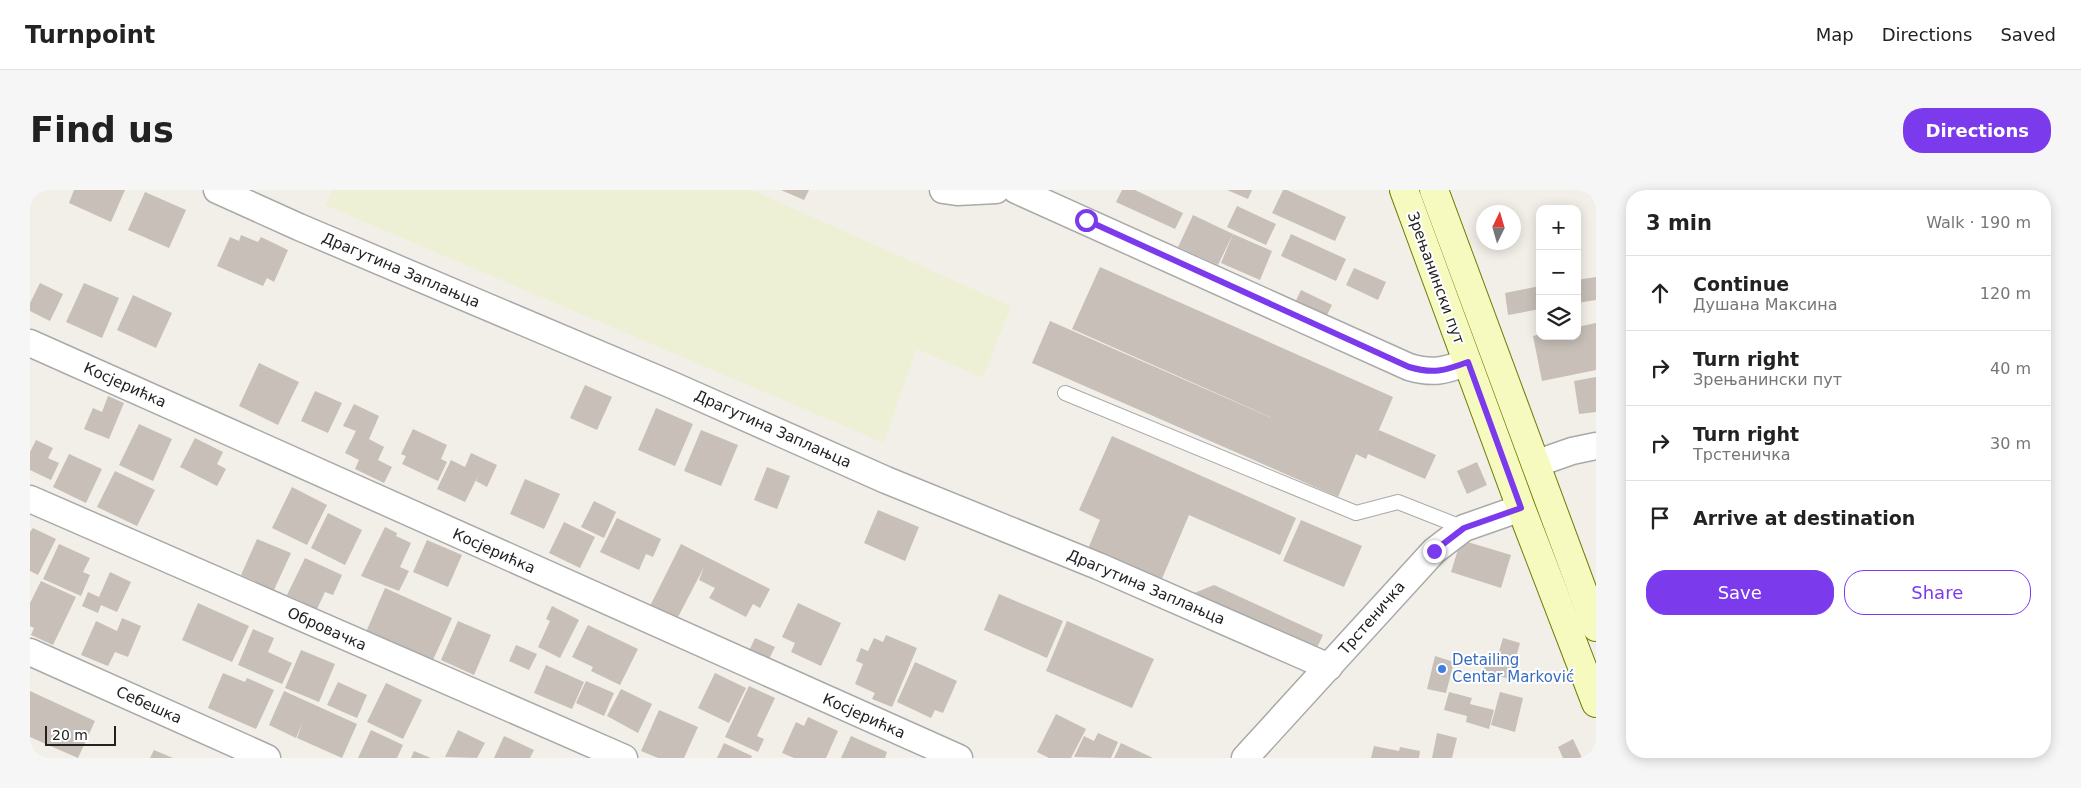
<!DOCTYPE html>
<meta charset="utf-8">
<style>
body{margin:0;font-family:"DejaVu Sans",sans-serif;background:#f6f6f6;color:#222}
.controls{position:absolute;right:15px;top:15px;display:grid;overflow:hidden;border-radius:10px;box-shadow:0 2px 12px #0003}
.controls button{width:45px;height:45px;display:grid;place-items:center;padding:0;border:0;border-bottom:1px solid #e0e0e0;background:#fff;color:#222;font:25px sans-serif}
.compass{position:absolute;left:1446px;top:15px;width:45px;height:45px;border-radius:50%;background:#fff;box-shadow:0 2px 12px #0003;rotate:5deg}
.scale{position:absolute;left:15px;bottom:12px;width:71px;box-sizing:border-box;padding-left:5px;border:2px solid #222;border-top:0;font-size:14px;line-height:18px;white-space:nowrap;color:#222;-webkit-text-stroke:4px #fff;paint-order:stroke}
.stop{position:absolute;width:15px;height:15px;margin:-11px;border:4px solid #7c3aed;border-radius:50%;background:#fff}
.stop.end{background:#7c3aed;border-color:#fff;box-shadow:0 1px 5px #0008}
.list{margin:0;padding:0;list-style:none}
h2{display:flex;justify-content:space-between;align-items:center;height:65px;margin:0;padding:0 20px;font-size:21px}
h2 small{font-size:16px;font-weight:400;color:#767676}
.list li{display:grid;grid-template-columns:32px 1fr auto;gap:15px;align-items:center;box-sizing:border-box;height:75px;padding:0 20px;border-top:1px solid #e0e0e0}
.list b{display:block;font-size:19px;white-space:nowrap}
.list p{margin:0;font-size:16px;white-space:nowrap;color:#767676}
.list em{font-size:16px;font-style:normal;color:#767676}
.actions{display:flex;gap:10px;padding:15px 20px}
.actions a{flex:1;padding:11px 0;border:1px solid #7c3aed;border-radius:20px;text-align:center;font-size:18px;color:#7c3aed}
.actions .main{background:#7c3aed;color:#fff}
.icon{flex:none;width:28px;height:28px;fill:none;stroke:currentColor;stroke-width:2;stroke-linecap:round;stroke-linejoin:round}
.map{position:relative;flex:none;width:1566px;height:568px;overflow:hidden;border-radius:20px}
header{display:flex;align-items:center;gap:30px;box-sizing:border-box;height:70px;padding:0 25px;background:#fff;border-bottom:1px solid #e0e0e0}
header strong{font-size:24px}
nav{display:flex;gap:28px;margin-inline-start:auto;font-size:18px}
.intro{display:flex;align-items:center;justify-content:space-between;box-sizing:border-box;height:120px;padding:0 30px}
h1{margin:0;font-size:35px}
.button{padding:12px 22px;border-radius:20px;background:#7c3aed;color:#fff;font-size:18px;font-weight:700}
main{display:flex;gap:30px;padding:0 30px}
aside{flex:1;background:#fff;border-radius:20px;box-shadow:0 2px 12px #0003}
.map>svg:first-child{display:block}
.farmland{fill:#eef0d5}
.building{fill:#c7bfb8}
.lines{fill:none;stroke-linecap:round;stroke-linejoin:round}
.service-casing{stroke:#a9a9a9;stroke-width:16}
.minor-casing{stroke:#a9a9a9;stroke-width:29}
.secondary-casing{stroke:#707d05;stroke-width:30}
.service{stroke:#fff;stroke-width:14}
.minor{stroke:#fff;stroke-width:26}
.secondary{stroke:#f7fabf;stroke-width:28}
.route{stroke:#7c3aed;stroke-width:6}
.shop-dot{fill:#3f7fe0;stroke:#fff;stroke-width:2}
.labels{text-anchor:middle;stroke-width:4;stroke-linejoin:round;paint-order:stroke}
.street-label{font-size:15px;fill:#222;stroke:#fff}
.shop-label{font-size:15px;fill:#366cbe;stroke:#fff;text-anchor:start}
</style>
<header>
<strong>Turnpoint</strong>
<nav><a>Map</a><a>Directions</a><a>Saved</a></nav>
</header>
<div class="intro"><h1>Find us</h1><a class="button">Directions</a></div>
<main>
<div class="map">
<svg width="1566" height="568" viewBox="0 0 1566 568">
<rect width="100%" height="100%" fill="#f2efe9"/>
<path class="farmland" d="M302 0H722L981 116 953 188 886 159 854 253 295 15Z"/>
<g class="building">
<path d="M44 0H95L81 32 39 13Z"/>
<path d="M751 0H779L774 10Z"/>
<path d="M1092 0H1105L1153 23 1145 39 1086 12Z"/>
<path d="M1197 0H1222L1218 9Z"/>
<path d="M1253 0H1257L1316 27 1305 51 1242 23Z"/>
<path d="M115 2 156 20 139 58 98 40Z"/>
<path d="M1207 16 1246 34 1236 55 1197 37Z"/>
<path d="M1163 25 1203 44 1188 75 1148 57Z"/>
<path d="M1203 44 1242 61 1230 90 1191 73Z"/>
<path d="M1261 44 1316 69 1306 91 1251 66Z"/>
<path d="M211 45 228 52 231 47 258 60 244 92 237 88 233 96 187 76 200 47 209 51Z"/>
<path d="M1070 77 1363 207 1342 256 1349 240 1406 265 1395 289 1338 264 1336 269 1326 264 1308 307 1002 173 1020 131 1265 238 1042 139Z"/>
<path d="M1324 78 1356 92 1348 110 1316 95Z"/>
<path d="M1566 87V110L1547 113V90Z"/>
<path d="M10 93 33 104 20 131 0 121V113Z"/>
<path d="M54 93 89 108 72 148 36 132Z"/>
<path d="M1510 96V119L1478 125 1475 103Z"/>
<path d="M1271 100 1302 115 1294 131 1263 117Z"/>
<path d="M103 105 142 123 126 158 87 140Z"/>
<path d="M1566 133V180L1512 191 1503 146 1510 144V146H1547V137Z"/>
<path d="M229 173 269 192 248 235 209 216Z"/>
<path d="M1566 187V222L1549 224 1544 191Z"/>
<path d="M555 195 582 207 567 240 540 228Z"/>
<path d="M285 201 312 213 298 243 271 231Z"/>
<path d="M78 206 94 213 79 249 54 239 63 218 72 222Z"/>
<path d="M324 214 349 226 339 249 354 257 348 270 362 277 354 293 325 279 329 270 315 263 326 241 313 236Z"/>
<path d="M626 218 663 234 645 276 608 260Z"/>
<path d="M109 234 142 249 123 291 89 275Z"/>
<path d="M383 239 417 255 411 269 417 272 408 291 372 274 376 266 371 264Z"/>
<path d="M671 240 708 255 691 296 654 281Z"/>
<path d="M1082 246 1266 328 1250 365 1159 325 1131 391 1058 359 1070 330 1049 320Z"/>
<path d="M165 248 193 262 187 274 196 279 187 296 150 277Z"/>
<path d="M6 250 23 258 18 268 29 273 21 290 0 280V262Z"/>
<path d="M441 263 467 275 457 297 446 291 449 284 435 312 407 299 421 270 435 277Z"/>
<path d="M39 264 72 279 56 313 23 297Z"/>
<path d="M1447 272 1457 295 1437 304 1427 281Z"/>
<path d="M737 277 760 286 747 319 724 310Z"/>
<path d="M85 281 125 300 107 336 67 317Z"/>
<path d="M495 289 530 304 514 339 480 324Z"/>
<path d="M262 297 297 315 277 355 242 338Z"/>
<path d="M564 311 586 322 574 348 551 337Z"/>
<path d="M848 320 889 337 875 371 834 353Z"/>
<path d="M298 323 332 340 315 375 281 358Z"/>
<path d="M587 328 631 349 623 367 616 364 609 380 570 362Z"/>
<path d="M1271 330 1332 356 1314 397 1253 371Z"/>
<path d="M534 332 565 347 550 378 519 363Z"/>
<path d="M355 337 367 343 366 346 381 353 370 377 379 381 369 401 331 386Z"/>
<path d="M3 338 26 349 8 385 0 381V342Z"/>
<path d="M227 349 261 363 244 400 211 385Z"/>
<path d="M397 350 432 365 418 397 383 382Z"/>
<path d="M1431 350 1481 365 1471 398 1421 382Z"/>
<path d="M29 354 60 368 53 382 60 385 51 406 13 389Z"/>
<path d="M651 354 740 399 730 418 723 414 716 427 679 408 685 398 669 390 674 377 647 429 620 416Z"/>
<path d="M275 368 312 385 303 405 295 402 287 419 257 405Z"/>
<path d="M80 382 101 392 87 422 71 415 68 423 52 416 58 402 69 407Z"/>
<path d="M11 391 46 407 23 455 1 445 4 438 0 436V413Z"/>
<path d="M1184 395 1293 445 1284 464 1157 406Z"/>
<path d="M355 398 422 428 403 470 336 442Z"/>
<path d="M969 404 1033 431 1017 468 954 440Z"/>
<path d="M168 413 219 436 202 472 152 450Z"/>
<path d="M768 413 811 433 791 476 761 462 765 453 752 447Z"/>
<path d="M522 416 549 430 530 468 508 457 520 431 516 429Z"/>
<path d="M92 428 111 436 98 467 85 462 78 476 51 465 66 431 87 441Z"/>
<path d="M428 431 461 445 444 485 411 470Z"/>
<path d="M1037 431 1124 469 1102 518 1016 481Z"/>
<path d="M558 435 608 459 590 495 561 481 563 477 542 467Z"/>
<path d="M223 439 244 448 238 462 262 473 252 494 208 475Z"/>
<path d="M856 445 887 458 862 517 842 509 845 503 825 494 833 474 826 471 831 458 838 461 844 448 853 452Z"/>
<path d="M725 448 745 457 737 473 718 463Z"/>
<path d="M1473 448 1490 453 1480 489 1453 482 1459 462 1468 465Z"/>
<path d="M486 455 507 464 499 480 479 471Z"/>
<path d="M271 460 305 474 289 512 255 498Z"/>
<path d="M1405 466 1424 472 1416 503 1397 499Z"/>
<path d="M885 472 927 491 913 523 905 520 901 528 867 512Z"/>
<path d="M516 475 554 492 542 519 504 503Z"/>
<path d="M193 483 215 492 217 488 244 500 226 539 178 518Z"/>
<path d="M685 483 716 498 699 533 668 518Z"/>
<path d="M556 491 584 503 574 526 546 513Z"/>
<path d="M308 492 337 505 327 528 297 515Z"/>
<path d="M356 493 392 510 373 549 337 532Z"/>
<path d="M719 496 745 508 727 546 734 549 728 562 695 547Z"/>
<path d="M591 499 622 514 608 543 577 526Z"/>
<path d="M0 501 65 531 48 568 0 547Z"/>
<path d="M254 501 327 534 312 568 267 548 273 531 266 548 239 535Z"/>
<path d="M1419 502 1442 508 1440 514 1464 520 1459 539 1436 532 1437 526 1414 520Z"/>
<path d="M1470 502 1493 508 1485 542 1461 535Z"/>
<path d="M629 520 668 537 654 568H628L611 561Z"/>
<path d="M1026 524 1056 539 1041 568H1019L1007 562Z"/>
<path d="M778 527 808 541 796 568H764L752 563 766 532 774 536Z"/>
<path d="M341 540 373 555 367 568H328Z"/>
<path d="M428 540 455 553 447 568 415 567Z"/>
<path d="M1068 543 1088 552 1081 568 1044 567 1054 546 1064 551Z"/>
<path d="M1407 543 1427 548 1422 568H1402Z"/>
<path d="M474 546 504 560 500 568H464Z"/>
<path d="M821 546 857 562 855 568H811Z"/>
<path d="M1543 549 1552 568H1533L1528 557Z"/>
<path d="M694 553 722 566 721 568H687Z"/>
<path d="M1091 553 1123 568H1084Z"/>
<path d="M1344 556 1369 561 1370 557 1390 561 1389 568H1341Z"/>
<path d="M124 560 143 568H120Z"/>
<path d="M384 561 401 568H381Z"/>
</g>
<g class="lines">
<g class="service-casing">
<path id="service" d="M1035 203 1326 323 1368 312 1434 338"/>
</g>
<g class="minor-casing">
<g id="minor">
<path d="M187 0 269 37 642 195 856 290 1068 376 1299 477"/>
<path d="M913 0 927 2 966 0"/>
<path d="M986 0 1379 177C1403 184 1414 181 1438 172"/>
<path d="M0 153 929 568"/>
<path d="M1505 274 1542 261 1566 256"/>
<path d="M0 309 594 568"/>
<path d="M0 462 237 568"/>
<path d="M1215 568 1404 361 1434 338 1491 318"/>
</g>
</g>
<g class="secondary-casing">
<g id="secondary">
<path d="M1374 0 1491 318 1566 513"/>
<path d="M1404 0 1566 437"/>
</g>
</g>
<use href="#service" class="service"/>
<use href="#minor" class="minor"/>
<use href="#secondary" class="secondary"/>
</g>
<g class="lines">
<path class="route" d="M1056 30 1379 177C1403 184 1414 181 1438 172L1491 318 1434 338 1404 361"/>
</g>
<circle class="shop-dot" cx="1412" cy="479" r="5"/>
<g class="labels">
<g class="street-label">
<text transform="translate(371 80) rotate(23)" y="5">Драгутина Заплањца</text>
<text transform="translate(1406 88) rotate(70)" y="5">Зрењанински пут</text>
<text transform="translate(95 195) rotate(24)" y="5">Косјерићка</text>
<text transform="translate(743 239) rotate(24)" y="5">Драгутина Заплањца</text>
<text transform="translate(464 361) rotate(24)" y="5">Косјерићка</text>
<text transform="translate(1116 397) rotate(23)" y="5">Драгутина Заплањца</text>
<text transform="translate(1342 428) rotate(-49)" y="5">Трстеничка</text>
<text transform="translate(297 439) rotate(24)" y="5">Обровачка</text>
<text transform="translate(119 515) rotate(24)" y="5">Себешка</text>
<text transform="translate(834 526) rotate(24)" y="5">Косјерићка</text>
</g>
<g class="shop-label">
<text x="1422" y="475">Detailing<tspan x="1422" dy="17">Centar Marković</tspan></text>
</g>
</g>
</svg>
<div class="controls">
<button>+</button>
<button>−</button>
<button><svg class="icon" aria-label="layers" viewBox="0 0 24 24"><path d="M12 4l9 5-9 5-9-5zM3 14l9 5 9-5"/></svg></button>
</div>
<svg class="compass" viewBox="-18 -18 36 36"><path d="M0-13l5 13h-10z" fill="#e53935"/><path d="M0 13l5-13h-10z" fill="#767676"/></svg>
<div class="scale">20 m</div>
<div class="stop" style="left:1056px;top:30px"></div>
<div class="stop end" style="left:1404px;top:361px"></div>
</div>
<aside>
<h2>3 min<small>Walk · 190 m</small></h2>
<ul class="list">
<li><svg class="icon" aria-label="ahead" viewBox="0 0 24 24"><path d="M12 20V5M6 11l6-6 6 6"/></svg><div><b>Continue</b><p>Душана Максина</p></div><em>120 m</em></li>
<li><svg class="icon" aria-label="right" viewBox="0 0 24 24"><path d="M7 20v-9h11M14 6l5 5-5 5"/></svg><div><b>Turn right</b><p>Зрењанински пут</p></div><em>40 m</em></li>
<li><svg class="icon" aria-label="right" viewBox="0 0 24 24"><path d="M7 20v-9h11M14 6l5 5-5 5"/></svg><div><b>Turn right</b><p>Трстеничка</p></div><em>30 m</em></li>
<li><svg class="icon" aria-label="arrive" viewBox="0 0 24 24"><path d="M6 21V4h12l-3 4 3 4H6"/></svg><div><b>Arrive at destination</b></div></li>
</ul>
<div class="actions"><a class="main">Save</a><a>Share</a></div>
</aside>
</main>
